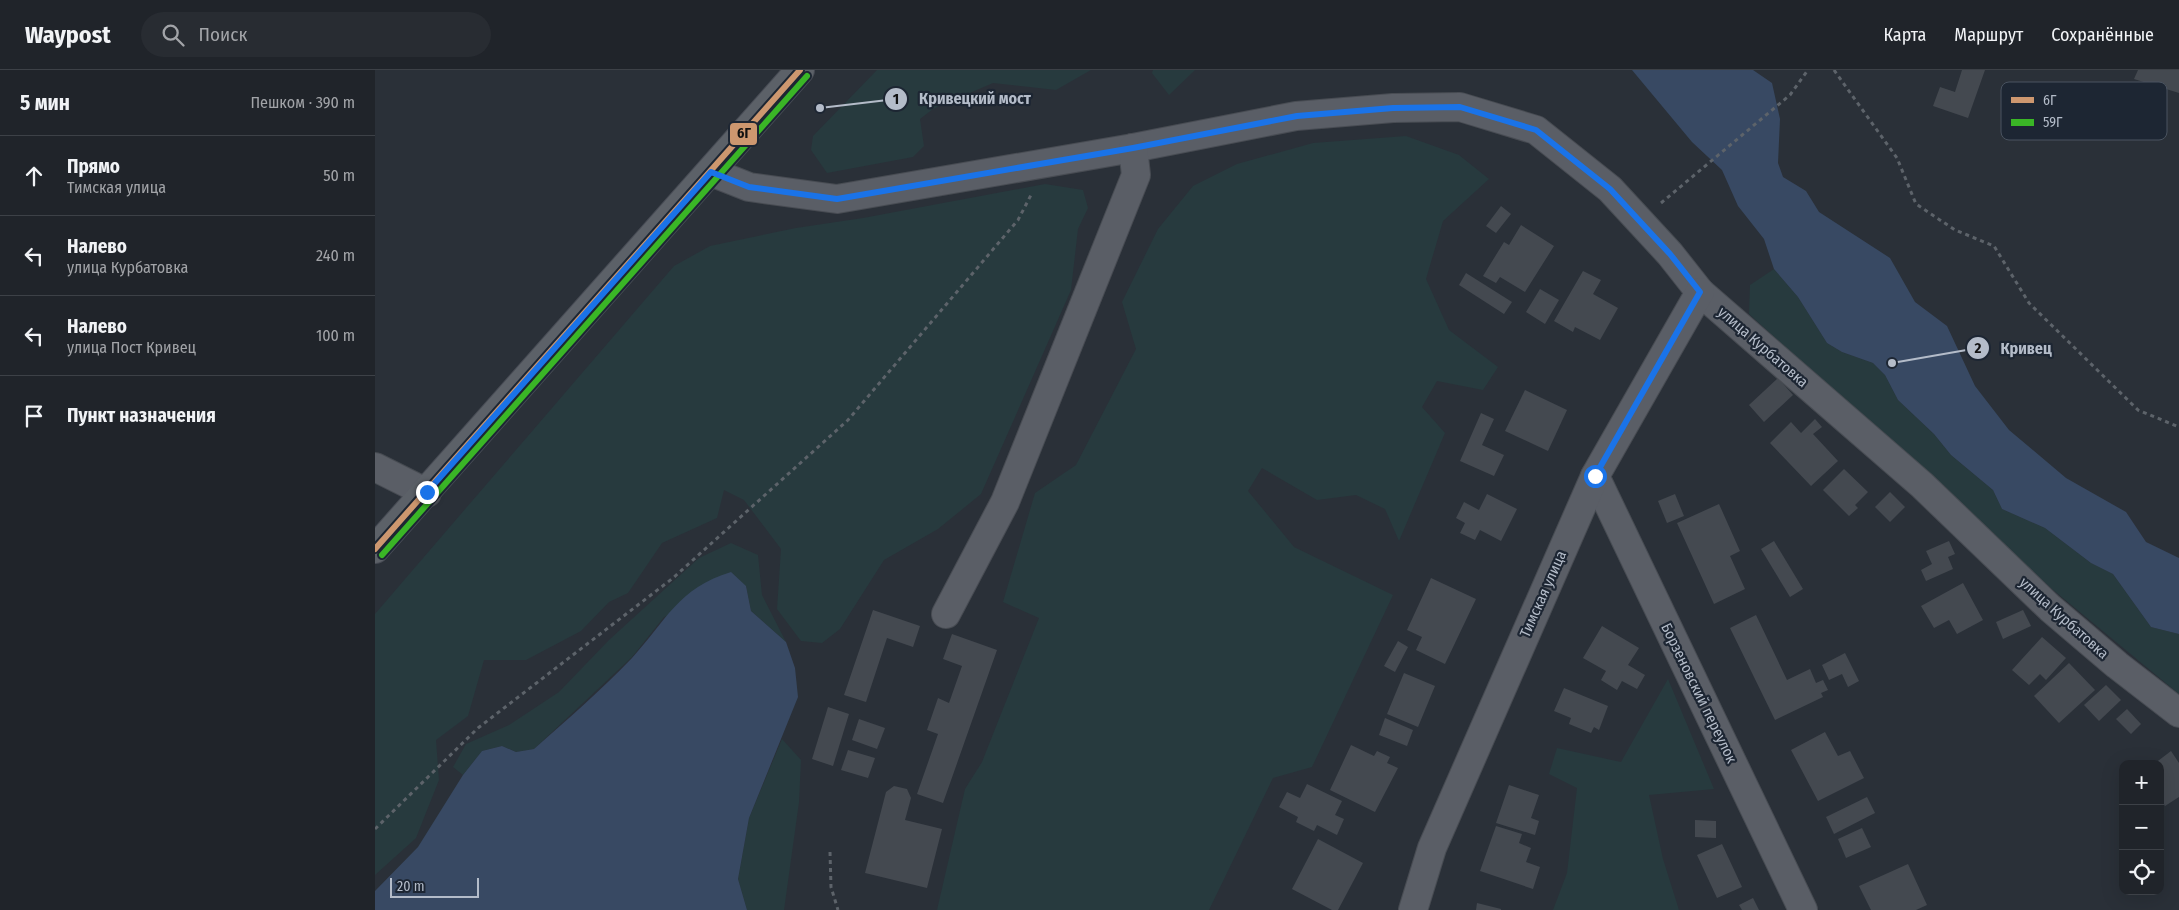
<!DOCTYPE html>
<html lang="ru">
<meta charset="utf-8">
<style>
body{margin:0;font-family:"Fira Sans Condensed",sans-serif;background:#282c32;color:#f1f3f6}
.controls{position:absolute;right:15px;bottom:15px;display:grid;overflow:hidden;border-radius:10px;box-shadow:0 5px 20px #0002}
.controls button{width:45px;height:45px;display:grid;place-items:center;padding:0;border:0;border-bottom:1px solid #3d4147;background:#20242a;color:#f1f3f6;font:25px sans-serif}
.scale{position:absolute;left:15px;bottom:12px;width:89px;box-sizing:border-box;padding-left:5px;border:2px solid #b4bcc9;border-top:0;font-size:14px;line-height:18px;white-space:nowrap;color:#b4bcc9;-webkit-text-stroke:4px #1d2633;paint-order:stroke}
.stop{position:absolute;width:15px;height:15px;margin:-11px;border:4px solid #1a73e8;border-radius:50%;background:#fff}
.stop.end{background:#1a73e8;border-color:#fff;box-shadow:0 1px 5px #0008}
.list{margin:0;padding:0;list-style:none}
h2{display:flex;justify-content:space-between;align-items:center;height:65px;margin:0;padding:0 20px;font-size:21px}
h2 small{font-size:16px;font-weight:400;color:#a2a4a8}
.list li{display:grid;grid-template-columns:32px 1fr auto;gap:15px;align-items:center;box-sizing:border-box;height:80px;padding:0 20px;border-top:1px solid #3d4147}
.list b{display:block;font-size:19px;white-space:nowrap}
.list p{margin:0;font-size:16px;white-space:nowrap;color:#a2a4a8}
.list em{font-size:16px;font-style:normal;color:#a2a4a8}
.icon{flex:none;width:28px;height:28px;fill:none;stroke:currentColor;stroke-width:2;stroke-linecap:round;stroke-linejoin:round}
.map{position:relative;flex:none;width:1804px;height:840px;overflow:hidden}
header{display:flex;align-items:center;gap:30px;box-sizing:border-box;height:70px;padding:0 25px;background:#20242a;border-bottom:1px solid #3d4147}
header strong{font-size:24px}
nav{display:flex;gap:28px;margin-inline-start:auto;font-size:18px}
.search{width:350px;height:45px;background:#282c32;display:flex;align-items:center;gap:12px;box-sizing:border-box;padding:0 18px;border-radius:28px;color:#a2a4a8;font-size:19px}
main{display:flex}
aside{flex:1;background:#20242a}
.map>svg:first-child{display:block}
.green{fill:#273a3e}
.water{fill:#384963}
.building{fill:#444950}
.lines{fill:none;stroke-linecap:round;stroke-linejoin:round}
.minor-casing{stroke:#484c53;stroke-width:30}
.major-casing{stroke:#484c55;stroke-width:30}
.path{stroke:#5d636a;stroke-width:3;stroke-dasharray:4 4;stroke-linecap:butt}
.minor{stroke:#5a5e66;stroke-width:28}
.major{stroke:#5c6168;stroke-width:28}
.bus-1-casing{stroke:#1d2633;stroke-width:10}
.bus-2-casing{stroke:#1d2633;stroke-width:10}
.bus-1{stroke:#cd976f;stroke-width:6}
.bus-2{stroke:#3ab626;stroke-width:6}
.route{stroke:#1a73e8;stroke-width:6}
.labels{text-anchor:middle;stroke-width:4.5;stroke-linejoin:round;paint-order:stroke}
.street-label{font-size:15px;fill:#b4bcc9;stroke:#1d2633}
.key{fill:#1d2633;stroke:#4a5360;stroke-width:1}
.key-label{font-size:14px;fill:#b4bcc9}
.leader{fill:none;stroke:#b4bcc9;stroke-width:2}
.callout-dot{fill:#b4bcc9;stroke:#1d2633;stroke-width:2}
.mark-label{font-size:15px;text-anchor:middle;font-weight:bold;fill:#111}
.callout-label{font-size:16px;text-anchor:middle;font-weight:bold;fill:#b4bcc9;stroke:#1d2633;stroke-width:4.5;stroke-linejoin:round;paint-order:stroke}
.line-badge{stroke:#1d2633;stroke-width:2}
.pale-badge-label{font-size:14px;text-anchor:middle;font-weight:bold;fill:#111}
</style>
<header>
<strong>Waypost</strong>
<div class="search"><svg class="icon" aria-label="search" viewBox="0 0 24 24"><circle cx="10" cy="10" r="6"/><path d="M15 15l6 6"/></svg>Поиск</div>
<nav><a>Карта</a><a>Маршрут</a><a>Сохранённые</a></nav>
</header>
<main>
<aside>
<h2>5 мин<small>Пешком · 390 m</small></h2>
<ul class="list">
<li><svg class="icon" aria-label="ahead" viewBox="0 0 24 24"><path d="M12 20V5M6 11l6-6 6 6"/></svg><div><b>Прямо</b><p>Тимская улица</p></div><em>50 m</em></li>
<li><svg class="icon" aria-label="left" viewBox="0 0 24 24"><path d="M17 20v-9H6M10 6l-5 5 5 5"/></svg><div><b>Налево</b><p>улица Курбатовка</p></div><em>240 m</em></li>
<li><svg class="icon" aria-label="left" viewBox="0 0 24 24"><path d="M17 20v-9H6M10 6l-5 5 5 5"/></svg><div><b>Налево</b><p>улица Пост Кривец</p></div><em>100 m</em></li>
<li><svg class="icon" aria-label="arrive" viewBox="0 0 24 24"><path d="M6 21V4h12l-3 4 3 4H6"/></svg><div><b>Пункт назначения</b></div></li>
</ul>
</aside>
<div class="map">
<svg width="1804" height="840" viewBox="0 0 1804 840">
<rect width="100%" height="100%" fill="#2a3038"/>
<g class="green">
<path d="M502 0H716L681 20 618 13 558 39 545 49 549 76 538 87 452 103 436 80 438 66Z"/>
<path d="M778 0H820L794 25 777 3Z"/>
<path d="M1031 66 1084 85 1114 109 1068 151 1051 209 1074 260 1123 297 1108 320 1062 311 1047 337 1070 363 1024 471 1010 439 981 425 942 430 887 398 873 421 919 477 1018 525 937 697 898 708 834 840H562L590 719 607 692 664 548 628 532 660 423 701 395 761 279 747 232 783 159 818 116 862 94 938 73Z"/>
<path d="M670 114 708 120 713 138 703 159 696 220 606 424 563 459 509 490 465 559 447 573 426 571 402 539 406 479 369 430 349 420 342 448 287 473 253 523 234 532 206 561 151 590H109L93 646 61 670 64 710 41 768 0 805V544L299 196 335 176 421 158 488 148Z"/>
<path d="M1399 199 1423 227 1452 273 1467 282 1498 293 1510 305 1523 330 1559 364 1576 385 1618 420 1627 439 1670 458 1716 493 1738 504 1776 557 1804 564V624L1677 519 1374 244 1375 215Z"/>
<path d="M356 473 383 485 387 525 411 572 376 541 371 516 289 547 257 587 159 679 141 682 127 676 107 681 88 705 78 697 91 674 134 655 184 622 234 570 324 488Z"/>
<path d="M1293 609 1339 719 1274 725 1288 789 1304 840H1178L1192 803 1202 718 1174 704 1182 678 1246 692Z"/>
<path d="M407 669 426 690 424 732 409 840H372L363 809 374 748Z"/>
</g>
<g class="water">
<path d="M1257 0H1378L1397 13 1405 49 1403 93 1408 107 1431 121 1444 142 1515 188 1540 232 1572 256 1600 316 1634 360 1691 408 1751 442 1771 472 1804 488V564L1776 557 1738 504 1716 493 1670 458 1627 439 1618 420 1576 385 1559 364 1523 330 1510 305 1498 293 1467 282 1452 273 1423 227 1399 199 1389 169 1363 136 1347 100 1317 72Z"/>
<path d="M356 502 371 516 376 541 411 572 420 598 423 627 374 748 363 809 372 840H0V821L43 777 88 705 107 681 127 676 141 682 159 679C192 650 226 620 257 588 291 551 303 518 356 502Z"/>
</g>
<g class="building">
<path d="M1587 0H1610L1593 48 1558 36 1565 17 1580 22Z"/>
<path d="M1763 0H1804V23L1759 9Z"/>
<path d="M1126 136 1136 144 1121 163 1111 156Z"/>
<path d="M1146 155 1179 176 1150 222 1125 207 1121 213 1108 206 1129 172 1134 175Z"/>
<path d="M1208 201 1226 210 1218 224 1243 238 1225 270 1200 257 1198 262 1179 251Z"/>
<path d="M1091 203 1137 232 1129 244 1084 215Z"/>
<path d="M1165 219 1184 230 1170 254 1151 242Z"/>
<path d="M1403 308 1418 325 1389 352 1374 335Z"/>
<path d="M1150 320 1192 340 1173 381 1130 361Z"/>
<path d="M1106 343 1119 349 1107 375 1129 385 1119 406 1085 391Z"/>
<path d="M1440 349 1447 357 1438 364 1463 391 1436 416 1395 373 1416 352 1426 363Z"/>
<path d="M1469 399 1493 422 1480 435 1483 438 1474 446 1448 420Z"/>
<path d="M1515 422 1530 437 1515 452 1500 437Z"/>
<path d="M1112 424 1142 439 1126 471 1105 460 1100 470 1085 463 1090 453 1081 448 1089 432 1104 440Z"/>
<path d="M1300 424 1309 446 1292 453 1283 431Z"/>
<path d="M1344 434 1365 481 1355 486 1370 519 1339 534 1302 453Z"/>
<path d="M1399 471 1428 519 1415 527 1386 479Z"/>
<path d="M1574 471 1580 484 1573 487 1578 499 1551 511 1546 500 1557 494 1551 481Z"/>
<path d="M1056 508 1101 529 1070 594 1041 580 1047 567 1032 560Z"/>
<path d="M1588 513 1608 550 1582 564 1574 550 1559 558 1546 536Z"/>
<path d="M498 540 545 556 538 577 512 568 491 632 469 625Z"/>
<path d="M1648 540 1656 556 1628 569 1621 552Z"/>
<path d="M1381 545 1412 610 1435 599 1441 613 1448 610 1453 620 1446 623 1448 627 1400 650 1355 558Z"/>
<path d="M1227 556 1264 578 1253 595 1270 605 1262 619 1247 611 1242 620 1226 610 1231 601 1208 588Z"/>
<path d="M577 564 622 580 568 733 542 724 563 664 552 660 563 628 574 633 587 596 568 589Z"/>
<path d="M1667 567 1691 588 1671 610 1665 604 1654 615 1637 600Z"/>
<path d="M1023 571 1033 577 1020 602 1009 596Z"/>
<path d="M1470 583 1484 611 1473 617 1467 604 1454 610 1447 595Z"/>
<path d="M1694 593 1720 620 1684 653 1659 626Z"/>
<path d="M1029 603 1060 616 1043 657 1012 644Z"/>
<path d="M1731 615 1746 630 1724 651 1709 635Z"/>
<path d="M1189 618 1233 636 1224 660 1219 657 1216 663 1194 654 1196 648 1179 641Z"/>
<path d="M453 637 474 644 458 696 437 689Z"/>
<path d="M1752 639 1766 654 1756 664 1741 649Z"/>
<path d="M1010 648 1038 660 1032 676 1004 665Z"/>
<path d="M484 649 510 658 502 679 477 670Z"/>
<path d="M1450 662 1463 686 1475 681 1489 708 1443 731 1416 680Z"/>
<path d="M976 675 999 686 1002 681 1015 687 1012 693 1023 698 1000 742 955 720Z"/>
<path d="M473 680 500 688 493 708 466 700Z"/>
<path d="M1796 681 1804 693V727L1790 736 1785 729V694H1779Z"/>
<path d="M932 714 967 731 960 745 969 749 962 765 942 755 939 761 921 752 923 747 904 737 912 722 925 728Z"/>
<path d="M1134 715 1164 725 1156 748 1164 751 1160 765 1121 753Z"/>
<path d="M519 716 532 719 536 728 530 750 567 759 552 818 490 803 511 722Z"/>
<path d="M1492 727 1500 743 1459 764 1451 747Z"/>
<path d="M1320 750 1341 751V768L1320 767Z"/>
<path d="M1121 756 1147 764 1144 773 1156 778 1151 792 1165 797 1158 819 1105 801Z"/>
<path d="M1487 758 1496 777 1471 788 1463 769Z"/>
<path d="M943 769 988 793 963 840H957L917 819Z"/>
<path d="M1347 774 1367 817 1342 828 1322 785Z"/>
<path d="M1533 794 1552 835 1541 840H1496L1484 816Z"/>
<path d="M1378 828 1384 840H1367L1364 835Z"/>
<path d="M1102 833 1126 839V840H1101Z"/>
</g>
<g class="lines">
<g class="minor-casing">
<g id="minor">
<path d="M336 102 374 117 462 129 758 78 921 46 1018 38 1085 37 1161 60 1235 119 1295 184 1325 222 1547 415 1675 538 1742 595 1804 643"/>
<path d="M0 397 52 423"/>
<path d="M1220 406 1428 840"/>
<path d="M571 544 630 432 761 105 758 78"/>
<path d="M1038 840 1057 778 1220 406 1325 222"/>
</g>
</g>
<g class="major-casing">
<path id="major" d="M0 479 425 0"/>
</g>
<g class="path">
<path d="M1459 0 1522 88 1541 134 1580 160 1619 176 1654 233 1763 340 1804 357"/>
<path d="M1286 133 1415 25 1433 0"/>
<path d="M0 759 103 658 298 508 473 350 643 150 656 125"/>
<path d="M455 782 456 817 463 840"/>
</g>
<use href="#minor" class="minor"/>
<use href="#major" class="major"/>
<g class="bus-1-casing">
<path id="bus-1" d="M0 479 425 0"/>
</g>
<g class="bus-2-casing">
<path id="bus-2" d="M7 485 432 6"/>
</g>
<use href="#bus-1" class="bus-1"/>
<use href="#bus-2" class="bus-2"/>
</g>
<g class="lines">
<path class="route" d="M52 422 336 102 374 117 462 129 758 78 922 46 1018 38 1085 37 1161 60 1235 119 1295 184 1325 222 1220 406"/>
</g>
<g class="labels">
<g class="street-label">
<text transform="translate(1388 277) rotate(41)" y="5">улица Курбатовка</text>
<text transform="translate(1168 524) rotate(-66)" y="5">Тимская улица</text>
<text transform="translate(1689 548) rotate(42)" y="5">улица Курбатовка</text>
<text transform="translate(1324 623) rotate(64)" y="5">Борзеновский переулок</text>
</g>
</g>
<rect x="1626" y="12" width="166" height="58" rx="8" class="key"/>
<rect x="1636" y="27" width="23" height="6" fill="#cd976f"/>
<rect x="1636" y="49" width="23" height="7" fill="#3ab626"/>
<g class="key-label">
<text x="1668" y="35">6Г</text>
<text x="1668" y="57">59Г</text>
</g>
<path class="leader" d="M445 38L521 29M1517 293L1603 278"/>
<g class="callout-dot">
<circle cx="445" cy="38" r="5"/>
<circle cx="1517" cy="293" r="5"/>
<circle cx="521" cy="29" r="12"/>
<circle cx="1603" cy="278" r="12"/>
</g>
<g class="mark-label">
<text x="521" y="34">1</text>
<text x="1603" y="283">2</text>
</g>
<g class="callout-label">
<text x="600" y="34">Кривецкий мост</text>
<text x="1651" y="284">Кривец</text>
</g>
<rect class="line-badge" x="354" y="52" width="29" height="24" rx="5" fill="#cd976f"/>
<g class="pale-badge-label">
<text x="369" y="68">6Г</text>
</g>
</svg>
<div class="controls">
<button>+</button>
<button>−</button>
<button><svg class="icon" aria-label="locate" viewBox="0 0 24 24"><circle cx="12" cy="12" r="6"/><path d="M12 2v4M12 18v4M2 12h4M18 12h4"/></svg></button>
</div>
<div class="scale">20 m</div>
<div class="stop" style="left:1220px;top:406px"></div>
<div class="stop end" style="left:52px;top:422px"></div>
</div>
</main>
